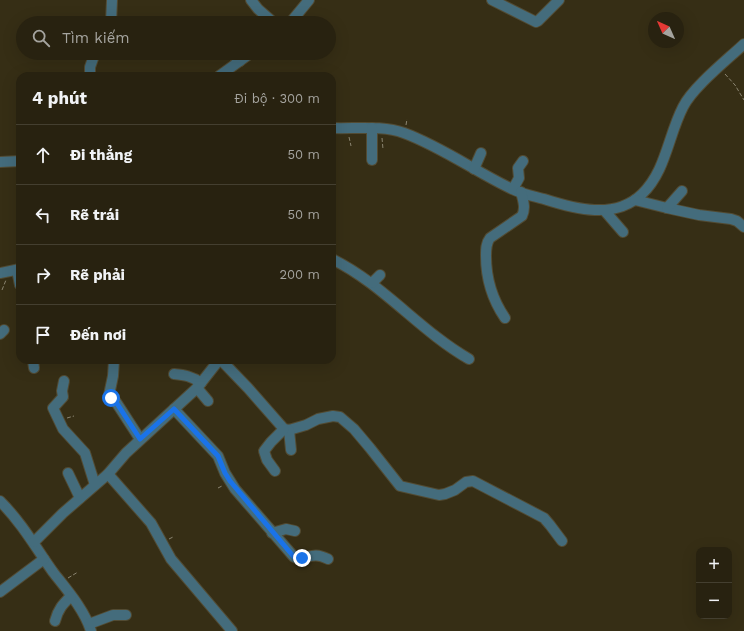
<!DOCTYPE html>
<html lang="vi">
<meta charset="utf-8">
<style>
body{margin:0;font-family:"Work Sans",sans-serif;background:#342f1e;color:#f1f3f6}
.controls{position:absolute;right:12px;bottom:12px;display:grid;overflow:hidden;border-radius:8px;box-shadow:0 4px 16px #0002}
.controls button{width:36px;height:36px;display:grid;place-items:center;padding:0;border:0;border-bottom:1px solid #443f30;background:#282210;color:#f1f3f6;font:20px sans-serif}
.compass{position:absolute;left:648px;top:12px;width:36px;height:36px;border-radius:50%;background:#282210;box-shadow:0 4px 16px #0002;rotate:315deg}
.stop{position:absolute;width:12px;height:12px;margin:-9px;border:3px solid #1a73e8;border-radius:50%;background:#fff}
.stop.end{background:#1a73e8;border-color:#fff;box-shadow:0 1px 4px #0008}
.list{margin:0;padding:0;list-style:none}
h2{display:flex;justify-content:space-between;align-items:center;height:52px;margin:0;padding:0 16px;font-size:17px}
h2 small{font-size:13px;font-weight:400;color:#a5a49f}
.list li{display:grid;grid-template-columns:26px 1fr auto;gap:12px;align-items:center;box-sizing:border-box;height:60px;padding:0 16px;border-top:1px solid #443f30}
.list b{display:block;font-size:15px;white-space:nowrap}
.list em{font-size:13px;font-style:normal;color:#a5a49f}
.icon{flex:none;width:22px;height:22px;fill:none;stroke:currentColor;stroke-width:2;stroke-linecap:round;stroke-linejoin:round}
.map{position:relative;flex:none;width:744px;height:631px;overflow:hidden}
.search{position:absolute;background:#282210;box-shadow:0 4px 16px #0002;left:16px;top:16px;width:320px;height:44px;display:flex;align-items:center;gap:10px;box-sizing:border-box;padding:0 14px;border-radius:22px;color:#a5a49f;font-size:15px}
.panel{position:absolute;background:#282210;box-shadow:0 4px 16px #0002;left:16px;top:72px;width:320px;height:292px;border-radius:12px}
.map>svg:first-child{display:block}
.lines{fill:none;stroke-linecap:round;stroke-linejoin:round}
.minor-casing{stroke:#524b33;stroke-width:12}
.path{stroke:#8b8571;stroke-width:1;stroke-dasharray:4 2;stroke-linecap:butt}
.minor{stroke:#446c7c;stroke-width:10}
.route{stroke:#1a73e8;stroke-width:5}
</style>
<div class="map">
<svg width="744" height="631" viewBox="0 0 744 631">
<rect width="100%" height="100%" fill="#362e15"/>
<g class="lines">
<g class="minor-casing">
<g id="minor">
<path d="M251 0 258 9 274 23"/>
<path d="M492 0 536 22 538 21 559 0"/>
<path d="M111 23 112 0"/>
<path d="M290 23 309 0"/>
<path d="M231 53 240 61"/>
<path d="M90 76V67L95 53"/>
<path d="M219 76 251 53"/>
<path d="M332 128C355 129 382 125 404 133 442 147 476 172 512 189 522 194 533 196 544 199 575 209 615 220 642 194 666 171 668 136 683 107 693 87 727 60 744 44"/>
<path d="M372 128V160"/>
<path d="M0 162 20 161"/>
<path d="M474 169 481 153"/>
<path d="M513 189 519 178 518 168 523 161"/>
<path d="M635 200 667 208 699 215 731 219 737 221 744 227"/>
<path d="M667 208 682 191"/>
<path d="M604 210 623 232"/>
<path d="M332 259C383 284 420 331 469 359"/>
<path d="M17 270 20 285"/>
<path d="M0 273 20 269"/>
<path d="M372 283 380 275"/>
<path d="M505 318C492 299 486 279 486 256 486 249 486 243 490 238L522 216C526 208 523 200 521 192"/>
<path d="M0 334 4 330"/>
<path d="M33 360 34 368"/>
<path d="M114 360 113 376 109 395 116 402 140 439"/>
<path d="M221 360 248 388 284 429 289 430 306 425 318 419 333 416 340 417 354 429 370 448 400 486 439 495 445 494 455 490 466 482 473 481 544 518 550 525 562 541"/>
<path d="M174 374C184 375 192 376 201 383"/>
<path d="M64 381 62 391 63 397 53 408 63 429 85 453 95 485"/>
<path d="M197 388 208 401"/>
<path d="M174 409 218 456 225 473 235 489 294 557 298 559C311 557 314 552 328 559"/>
<path d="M289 430 291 450"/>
<path d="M275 471 267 460 264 451 271 442 284 429"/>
<path d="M68 473 80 498"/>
<path d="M108 474 151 523 171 559 232 631"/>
<path d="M0 501C22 523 36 548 53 572 67 590 84 609 91 631"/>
<path d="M272 533 286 529 295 531"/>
<path d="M34 542 63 513 108 474 126 453 197 388 219 360"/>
<path d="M0 592 44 559"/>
<path d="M55 621C58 609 63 604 71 596"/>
<path d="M89 624 113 615H126"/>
</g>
</g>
<g class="path">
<path d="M725 74 735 85 744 100"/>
<path d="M406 125 407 119"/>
<path d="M349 137 351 146"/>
<path d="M382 138 383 149"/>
<path d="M2 290 6 280"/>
<path d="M67 418 74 416"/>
<path d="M218 488 222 486"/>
<path d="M169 539 173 537"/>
<path d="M68 578 78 572"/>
</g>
<use href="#minor" class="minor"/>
</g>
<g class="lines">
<path class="route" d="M111 398 116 402 140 439 174 409 218 456 225 473 230 481 294 557 298 559 302 558"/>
</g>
</svg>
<div class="controls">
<button>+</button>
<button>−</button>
</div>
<svg class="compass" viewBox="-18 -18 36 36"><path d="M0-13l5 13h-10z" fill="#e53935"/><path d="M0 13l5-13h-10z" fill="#a5a49f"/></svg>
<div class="stop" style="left:111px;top:398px"></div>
<div class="stop end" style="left:302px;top:558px"></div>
<div class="search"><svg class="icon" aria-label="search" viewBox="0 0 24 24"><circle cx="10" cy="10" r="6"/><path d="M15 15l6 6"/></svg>Tìm kiếm</div>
<section class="panel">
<h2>4 phút<small>Đi bộ · 300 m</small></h2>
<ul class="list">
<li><svg class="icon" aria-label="ahead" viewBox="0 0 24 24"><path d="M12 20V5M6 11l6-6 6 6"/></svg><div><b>Đi thẳng</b></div><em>50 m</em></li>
<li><svg class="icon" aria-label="left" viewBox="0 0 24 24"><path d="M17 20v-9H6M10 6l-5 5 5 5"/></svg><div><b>Rẽ trái</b></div><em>50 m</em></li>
<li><svg class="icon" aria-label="right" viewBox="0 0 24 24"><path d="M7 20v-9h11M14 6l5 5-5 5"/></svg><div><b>Rẽ phải</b></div><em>200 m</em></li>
<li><svg class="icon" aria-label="arrive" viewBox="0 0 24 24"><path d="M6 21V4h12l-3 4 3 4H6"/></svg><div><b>Đến nơi</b></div></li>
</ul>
</section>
</div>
